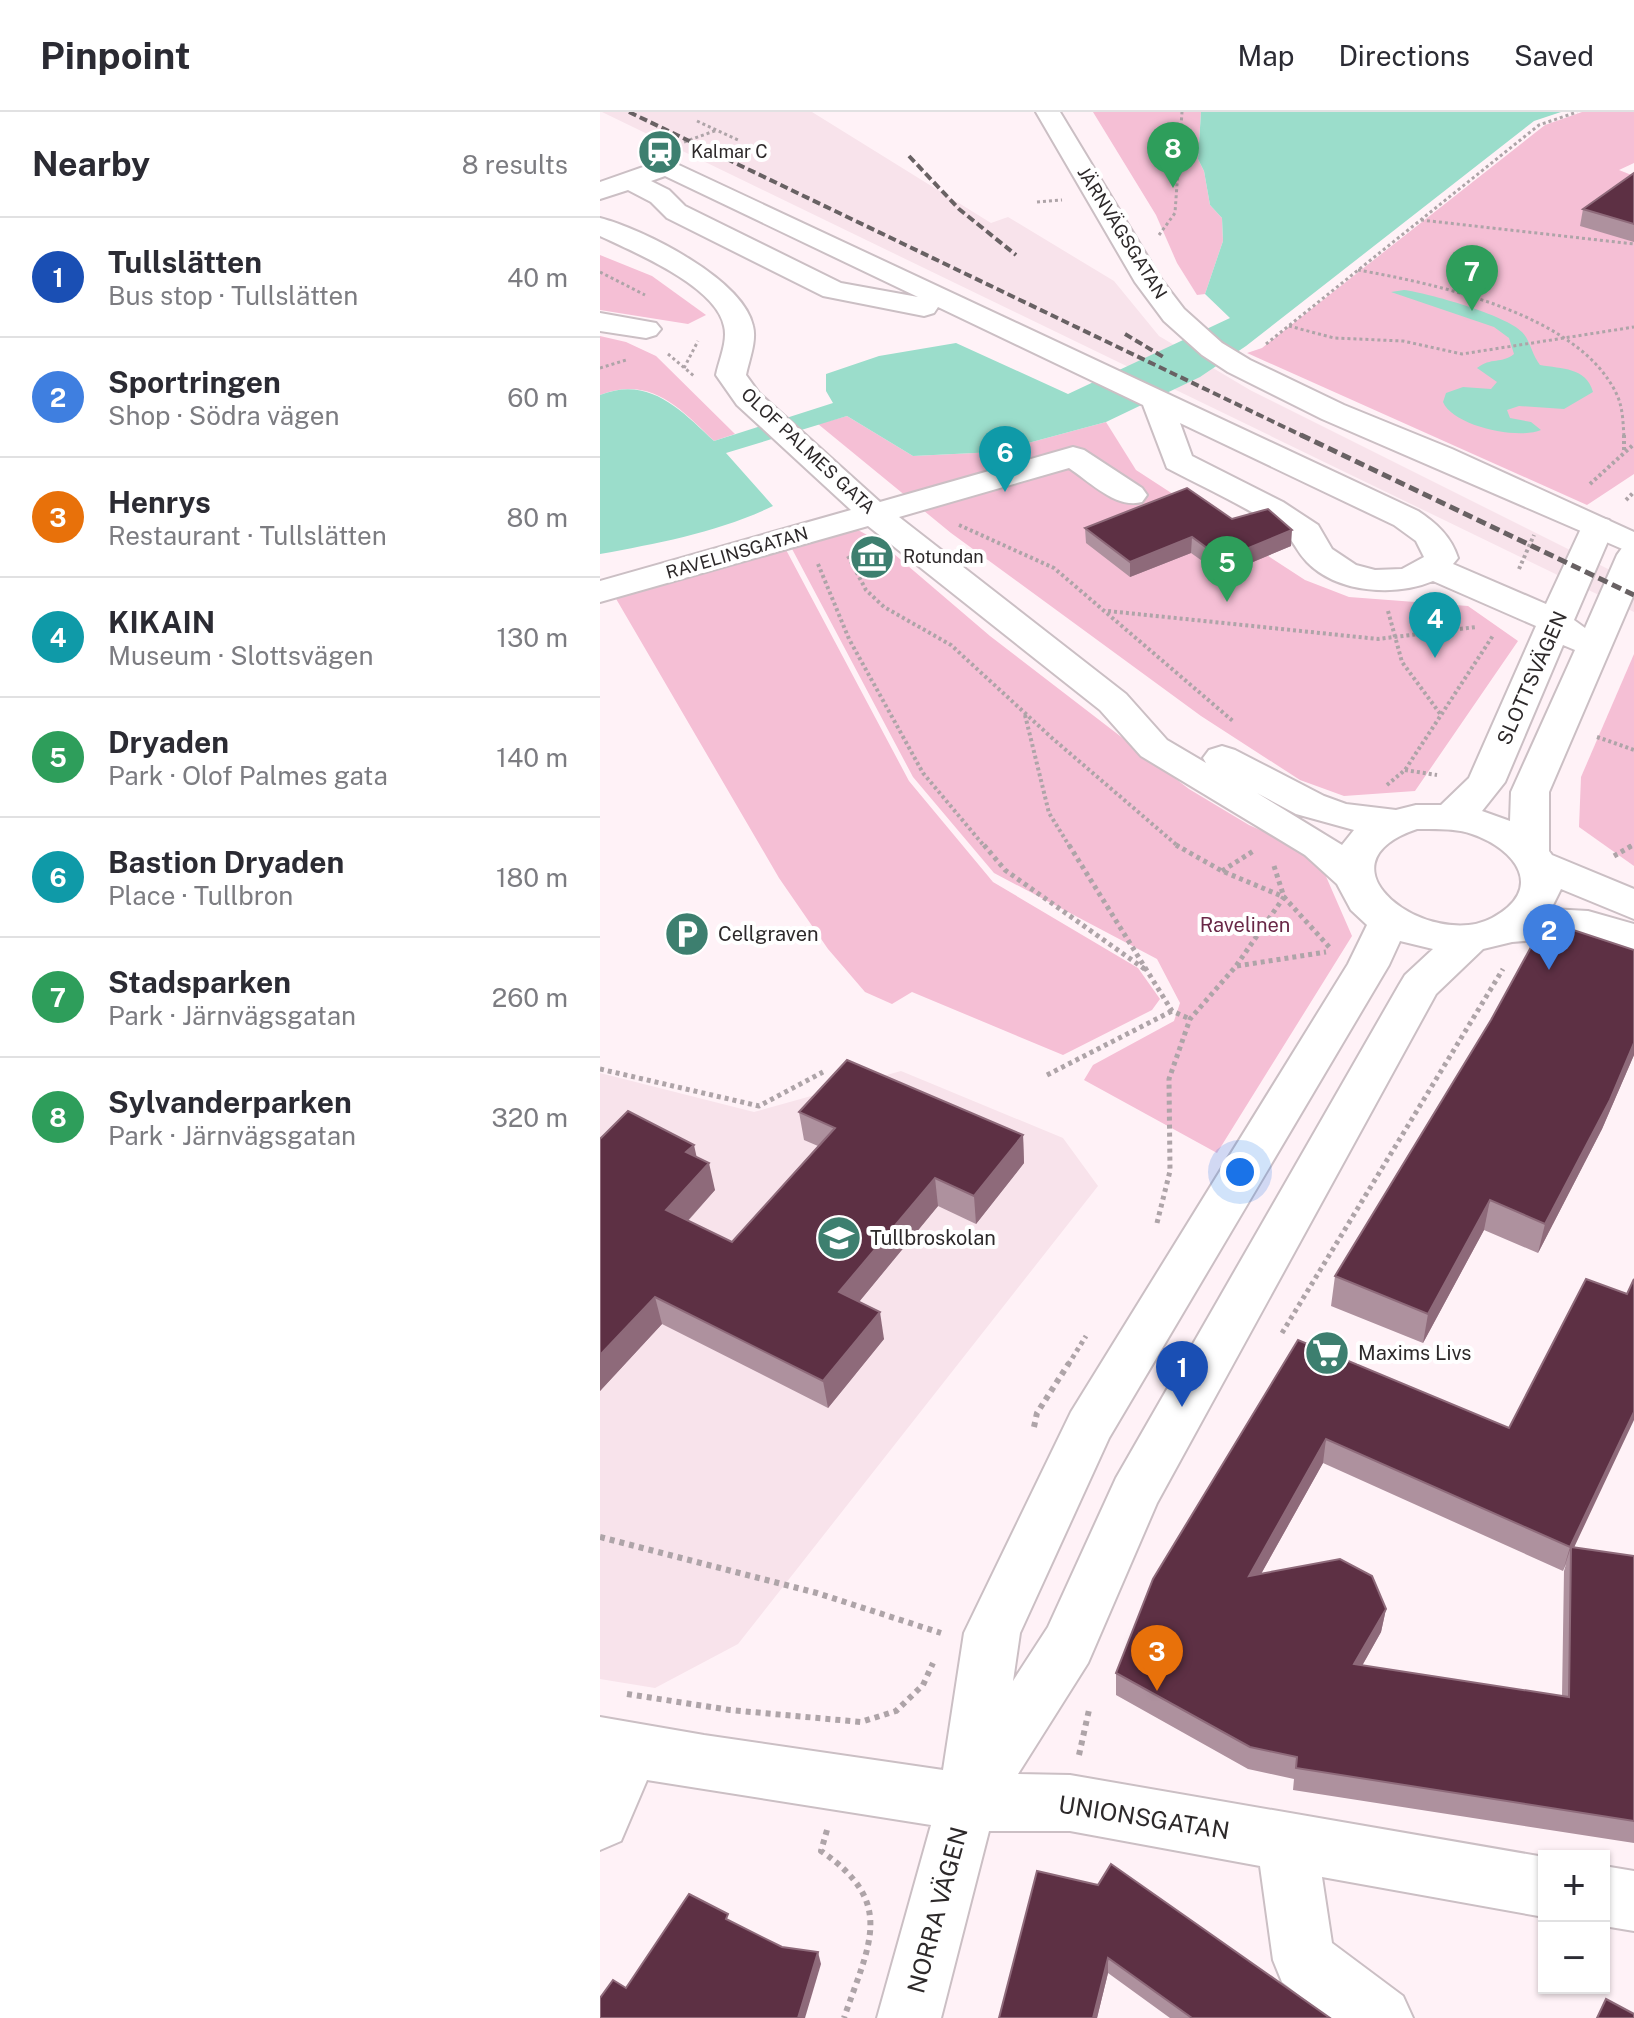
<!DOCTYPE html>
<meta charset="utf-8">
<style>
body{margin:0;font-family:"Public Sans",sans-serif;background:#f2f2f3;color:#2b2b33}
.controls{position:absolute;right:24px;bottom:24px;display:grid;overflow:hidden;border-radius:0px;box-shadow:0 2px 6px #0004}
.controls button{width:72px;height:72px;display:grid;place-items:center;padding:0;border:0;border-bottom:2px solid #e1e1e2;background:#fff;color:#2b2b33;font:40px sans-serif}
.you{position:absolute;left:640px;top:1060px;width:28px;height:28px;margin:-20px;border:6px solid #fff;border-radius:50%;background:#1a73e8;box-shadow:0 0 0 12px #1a73e833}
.badge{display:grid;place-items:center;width:52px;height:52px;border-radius:50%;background:#b45309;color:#fff;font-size:26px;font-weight:700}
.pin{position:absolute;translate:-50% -66px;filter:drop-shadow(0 2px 4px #0008)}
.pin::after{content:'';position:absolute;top:42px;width:28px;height:24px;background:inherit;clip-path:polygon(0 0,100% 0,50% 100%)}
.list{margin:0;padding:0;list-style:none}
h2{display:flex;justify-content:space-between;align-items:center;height:104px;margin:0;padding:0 32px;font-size:34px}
h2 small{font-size:26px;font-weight:400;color:#7c7c81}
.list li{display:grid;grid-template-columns:52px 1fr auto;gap:24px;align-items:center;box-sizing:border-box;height:120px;padding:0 32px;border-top:2px solid #e1e1e2}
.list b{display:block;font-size:30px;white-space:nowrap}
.list p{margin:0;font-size:26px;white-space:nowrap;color:#7c7c81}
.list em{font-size:26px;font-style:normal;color:#7c7c81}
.map{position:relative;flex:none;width:1034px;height:1906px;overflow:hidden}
header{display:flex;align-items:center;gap:48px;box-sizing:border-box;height:112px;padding:0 40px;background:#fff;border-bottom:2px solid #e1e1e2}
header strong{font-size:38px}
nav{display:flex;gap:44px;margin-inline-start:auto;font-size:28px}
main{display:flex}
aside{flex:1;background:#fff}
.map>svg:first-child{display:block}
.built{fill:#f8e3eb}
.green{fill:#f5bfd5}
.water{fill:#9bddcb}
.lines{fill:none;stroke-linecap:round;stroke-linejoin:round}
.minor-casing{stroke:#cbbfc4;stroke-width:4}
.major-casing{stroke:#cbbfc4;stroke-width:4}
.path-far3{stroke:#aea4a8;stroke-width:3;stroke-dasharray:3 3;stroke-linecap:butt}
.path-far2{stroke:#aea4a8;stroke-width:4;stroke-dasharray:3 3;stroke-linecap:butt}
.path-far1{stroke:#aea4a8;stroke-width:5;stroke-dasharray:4 4;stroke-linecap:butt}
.path{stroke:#aea4a8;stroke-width:6;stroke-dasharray:5 5;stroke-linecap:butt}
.minor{fill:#fff;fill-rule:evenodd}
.major{fill:#fff;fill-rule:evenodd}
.rail-far1{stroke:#686163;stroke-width:4;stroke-dasharray:8 4;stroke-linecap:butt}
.rail{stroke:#686163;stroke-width:5;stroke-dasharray:10 5;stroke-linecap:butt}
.wall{fill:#ae919e;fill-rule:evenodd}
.shaded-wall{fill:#8e6a7a}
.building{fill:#5d3044;stroke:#8e6a7a;stroke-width:2}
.labels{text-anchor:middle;stroke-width:8;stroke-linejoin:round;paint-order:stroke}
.far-poi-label{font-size:18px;fill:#2d292a;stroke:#fff;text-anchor:start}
.far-street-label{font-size:18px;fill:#2d292a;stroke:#fff}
.street-label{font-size:20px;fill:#2d292a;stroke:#fff}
.park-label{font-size:20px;fill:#692847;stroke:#fff}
.poi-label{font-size:20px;fill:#2d292a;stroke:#fff;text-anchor:start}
.near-street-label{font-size:24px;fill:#2d292a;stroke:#fff}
</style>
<header>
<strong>Pinpoint</strong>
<nav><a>Map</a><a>Directions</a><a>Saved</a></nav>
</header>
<main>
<aside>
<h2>Nearby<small>8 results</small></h2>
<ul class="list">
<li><span class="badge" style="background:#1a4fb4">1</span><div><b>Tullslätten</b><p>Bus stop · Tullslätten</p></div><em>40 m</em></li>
<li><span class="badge" style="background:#3f7fe0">2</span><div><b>Sportringen</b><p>Shop · Södra vägen</p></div><em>60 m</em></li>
<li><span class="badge" style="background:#e8710a">3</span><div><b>Henrys</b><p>Restaurant · Tullslätten</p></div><em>80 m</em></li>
<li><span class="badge" style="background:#0f9aa8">4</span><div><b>KIKAIN</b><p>Museum · Slottsvägen</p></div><em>130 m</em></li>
<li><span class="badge" style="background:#2e9e5b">5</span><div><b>Dryaden</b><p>Park · Olof Palmes gata</p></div><em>140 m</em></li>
<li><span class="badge" style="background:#0f9aa8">6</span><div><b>Bastion Dryaden</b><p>Place · Tullbron</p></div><em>180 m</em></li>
<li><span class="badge" style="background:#2e9e5b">7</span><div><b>Stadsparken</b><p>Park · Järnvägsgatan</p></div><em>260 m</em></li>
<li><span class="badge" style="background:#2e9e5b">8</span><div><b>Sylvanderparken</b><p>Park · Järnvägsgatan</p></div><em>320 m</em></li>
</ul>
</aside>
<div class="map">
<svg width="1034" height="1906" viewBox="0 0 1034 1906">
<rect width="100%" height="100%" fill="#fff2f7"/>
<g class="built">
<path d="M2 0H212L391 111 408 105 514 169 559 224 650 278 1034 470V500Z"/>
<path d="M301 959 463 1026 498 1074 138 1532 55 1576 0 1567V961L154 1000Z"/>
</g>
<g class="green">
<path d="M493 0H601L598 47 604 59 610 93 622 106 623 129 605 182 597 183 577 151 556 103Z"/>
<path d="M982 0H1034V51L1019 58 1034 64V362L987 393 647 241 662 236 945 13Z"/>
<path d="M0 143 52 164 106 203 88 212 0 198Z"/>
<path d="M0 224 26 230 56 244 135 322 114 329C81 297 51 263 0 283Z"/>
<path d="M247 304 313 344 395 340 506 310 536 358 705 468 749 485 868 494 918 529 815 679 744 684 700 668 601 604 351 421 218 312Z"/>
<path d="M258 418 280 430 390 524 589 677 649 713 701 736 721 753 752 824 617 1041 484 968 493 953 574 909 580 891 557 847 394 761 313 665 191 435Z"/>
<path d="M184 434 309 669 393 770 538 856 560 887 552 898 463 943 312 880 292 892 265 880 228 837 179 766 15 485Z"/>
<path d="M1034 542V754L979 715 981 665Z"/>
</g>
<g class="water">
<path d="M601 0H961L934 9 646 234 600 265 506 310 395 340 313 344 247 304 126 341 173 394C119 420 59 431 0 442V283C49 263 81 298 114 329L233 291 226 279V262L279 244 356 231 468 282 630 206 605 182 623 129 622 106 610 93 604 59 598 47Z"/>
<path d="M804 178C828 181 906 203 922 220 930 228 932 243 940 253 962 257 986 255 993 280L964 297 919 294 907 298 910 306 931 310 941 318C918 328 853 314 843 290L846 281 863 275 891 277 897 270 877 256C891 245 902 252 914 242L909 226 894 215 791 180Z"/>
</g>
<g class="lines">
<g class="minor-casing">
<g id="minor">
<path d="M66 47 818 399C836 411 851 424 858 446L853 452 946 492 985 408 997 405 1009 408 1014 415 974 508 985 516 1017 443 1022 436 1034 433V482L949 680V739L952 743 1034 777V807L961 777 951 797 988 799 1034 812V841L974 825 912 830 883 837 836 882 557 1391 488 1551 418 1662 470 1663 944 1745V1805L722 1765 732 1831 803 1884 813 1906H729L682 1870 673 1848 660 1754 470 1719H389L341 1906H277L331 1713 47 1668 21 1729 0 1738V1605L104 1623 343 1658 364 1521 471 1300 748 852 767 813 751 798 737 772 705 743 541 644 500 598 268 414 0 490V469L251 398 137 293 116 263C119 248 128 229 124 214 116 174 34 140 0 124V106C43 117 143 167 153 214 157 229 149 248 146 263L159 281 280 390 473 335 484 338 542 376 547 383 542 390C516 397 490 370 469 356L299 405 526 582 567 628 606 651 603 646 609 638 622 634 635 638 724 684 746 692 796 698 816 693H841L869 666 936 514 833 469C795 485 737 481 707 450 692 434 697 429 675 414 641 392 603 375 567 356L543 293 338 195 334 201 324 204 223 184 67 106 51 90 28 78 0 87V70ZM65 64 318 185 241 171 85 94 69 78 51 69ZM580 311 794 413 816 429 824 445 802 457 775 458 756 453 732 437 718 413 683 390 592 344ZM963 533 975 538 911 680 910 709 882 699 905 670ZM657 681 696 702 754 718 742 733ZM817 717C834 717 855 716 872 722 916 737 946 777 892 806 830 839 710 753 817 717ZM800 829 833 837 805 863 799 873 516 1366 448 1515 413 1569 420 1521 509 1326 789 853Z"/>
<path d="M0 201 56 211 61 217 56 223 46 226 0 219Z"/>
<path d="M1004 1754 1034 1759V1819L1004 1814Z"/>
</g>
</g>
<g class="major-casing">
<path id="major" d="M436 0H460L561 167 584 197 622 231 650 248 744 293 852 337 1034 420V442L722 307 628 260 602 243 564 209 535 170Z"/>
</g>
<g class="path-far3">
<path d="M97 9 138 28"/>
<path d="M84 30 117 18"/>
<path d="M437 90 462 88"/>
<path d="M821 108 1034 132"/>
<path d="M559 123 575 101 582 0"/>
<path d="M758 158C836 172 980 202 1017 283 1023 296 1023 311 1024 325"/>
<path d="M0 160 45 183"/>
<path d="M689 214 734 226 803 229 862 242 1034 215"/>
<path d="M666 232 939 13 977 0"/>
<path d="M68 242 94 264"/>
<path d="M0 256 26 248"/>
<path d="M84 256 98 229"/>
</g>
<g class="path-far2">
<path d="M1024 323V341"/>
<path d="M990 372 1034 332"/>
<path d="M1026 388 1034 380"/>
<path d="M359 413 454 456 634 610"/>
<path d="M248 444 266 478 284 495 351 533 452 626 579 735"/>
<path d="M218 452 249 527 323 661 385 735"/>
<path d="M919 457 934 423"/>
<path d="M508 499 778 527 876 515"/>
<path d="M788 499 802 550 841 603"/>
<path d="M425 603 449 701 470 735"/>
<path d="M997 625 1034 638"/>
<path d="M805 658 837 663"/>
<path d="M787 673 805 658 894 522"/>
<path d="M1029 735 1034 732"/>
</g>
<g class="path-far1">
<path d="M384 733 405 758 546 858"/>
<path d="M469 733 572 899 590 907"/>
<path d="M1014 744 1033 733"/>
<path d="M674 754 684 785 731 837"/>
<path d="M622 759 655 738"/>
<path d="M637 854 726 840"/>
<path d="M0 957 159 994 223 960"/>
<path d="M447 963 572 899"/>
<path d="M557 1111 570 1059 569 967 590 907 636 854 684 785 622 759 576 733"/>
<path d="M682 1221 903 857"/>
<path d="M468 1253 486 1224"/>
</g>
<g class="path">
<path d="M434 1315 437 1301 469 1251"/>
<path d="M0 1425 217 1481 341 1521"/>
<path d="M27 1582 130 1598 261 1610 296 1599 323 1573 333 1551"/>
<path d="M479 1643 489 1598"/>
<path d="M227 1718 221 1739C297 1791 269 1832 244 1906"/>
</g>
<use href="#minor" class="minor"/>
<use href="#major" class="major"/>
<g class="rail-far1">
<path d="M29 0 705 325"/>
<path d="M309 44 359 97 416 143"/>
<path d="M525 222 565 246"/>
</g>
<path class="rail" d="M701 323 1034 483"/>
</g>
<g class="wall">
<path d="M1034 61V130L980 114 983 97Z"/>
<path d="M632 407 691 434 622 463 591 441 530 465 486 431 485 416Z"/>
<path d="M1034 838V943L1002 1017 938 1141 884 1118 823 1231 731 1194 735 1164Z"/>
<path d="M199 1000 423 1023 424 1051 376 1112 338 1094 259 1190 284 1227 228 1296 62 1212 0 1279V1027L96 1045 115 1078 88 1109 132 1130 218 1034 204 1028Z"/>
<path d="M1027 1182 974 1436 1034 1444V1731L693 1678 694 1667 648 1657 516 1583V1561L698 1228 909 1316ZM723 1351 963 1459 966 1452 964 1459 962 1584 762 1554 781 1520 786 1497 661 1462Z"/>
<path d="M437 1759 730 1906H570L508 1861 497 1906H399Z"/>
</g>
<g class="shaded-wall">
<path d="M692 418 691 434 622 463V447Z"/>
<path d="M592 425 591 441 530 465V450Z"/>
<path d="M1034 931V943L1002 1017 938 1141 945 1112Z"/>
<path d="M423 1023 424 1051 376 1112 374 1084Z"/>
<path d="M94 1033 100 1060 109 1051 115 1078 72 1126 66 1098 86 1040Z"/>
<path d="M335 1066 338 1094 244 1208 239 1180Z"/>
<path d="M890 1088 884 1118 823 1231 828 1202Z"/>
<path d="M55 1185 62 1212 0 1279V1243Z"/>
<path d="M280 1200 284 1227 228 1296 223 1269Z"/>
<path d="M1034 1300V1308L971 1442V1435L963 1459 970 1435Z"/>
<path d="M726 1327 723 1351 647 1487 649 1464Z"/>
<path d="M786 1497 781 1520 750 1575 754 1552Z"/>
<path d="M218 1840 221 1852 205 1906H198Z"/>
<path d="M508 1846V1861L497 1906H493Z"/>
</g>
<g class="building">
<path d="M1034 61V112L983 97Z"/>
<path d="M587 376 632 407 668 397 692 418 622 447 592 425 530 450 485 416Z"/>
<path d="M958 813 1034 838V931L1010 988 945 1112 890 1088 828 1202 735 1164 891 908 942 815Z"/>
<path d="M247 948 423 1023 374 1084 335 1066 239 1180 280 1200 223 1269 55 1185 0 1243V1027L28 999 94 1033 86 1040 109 1051 66 1098 132 1130 235 1016 199 1000Z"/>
<path d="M986 1167 1027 1182 1034 1167V1300L970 1435 726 1327 649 1464 740 1447 772 1464 786 1497 754 1552 969 1585 971 1435 1034 1444V1709L696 1656 697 1645 650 1635 516 1561 553 1467 698 1228 909 1316Z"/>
<path d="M511 1752 730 1906H592L508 1846 493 1906H399L437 1759 498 1773Z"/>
<path d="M89 1782 128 1802 126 1807 182 1835 218 1840 198 1906H0V1886L13 1868 26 1876Z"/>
<path d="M1006 1887 1034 1902V1906H997Z"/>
</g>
<defs>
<g id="station-disc" transform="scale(2.3)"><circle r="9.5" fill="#3d7f6f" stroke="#fff"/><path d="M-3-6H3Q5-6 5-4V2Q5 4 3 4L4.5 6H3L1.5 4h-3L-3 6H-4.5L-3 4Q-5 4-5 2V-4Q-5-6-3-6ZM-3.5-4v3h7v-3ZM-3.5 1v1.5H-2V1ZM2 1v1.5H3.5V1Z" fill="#fff"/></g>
<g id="museum-disc" transform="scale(2.3)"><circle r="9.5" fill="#3d7f6f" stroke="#fff"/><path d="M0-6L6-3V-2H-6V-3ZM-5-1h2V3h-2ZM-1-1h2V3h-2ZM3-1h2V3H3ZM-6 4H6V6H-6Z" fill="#fff"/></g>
<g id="parking-disc" transform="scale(2.3)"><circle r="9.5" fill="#3d7f6f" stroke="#fff"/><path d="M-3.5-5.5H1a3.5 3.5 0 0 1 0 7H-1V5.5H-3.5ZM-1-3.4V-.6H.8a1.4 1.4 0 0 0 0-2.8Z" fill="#fff"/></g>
<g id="school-disc" transform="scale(2.3)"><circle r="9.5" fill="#3d7f6f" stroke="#fff"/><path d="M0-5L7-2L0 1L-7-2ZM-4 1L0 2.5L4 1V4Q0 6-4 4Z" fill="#fff"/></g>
<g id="supermarket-disc" transform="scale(2.3)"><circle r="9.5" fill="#3d7f6f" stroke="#fff"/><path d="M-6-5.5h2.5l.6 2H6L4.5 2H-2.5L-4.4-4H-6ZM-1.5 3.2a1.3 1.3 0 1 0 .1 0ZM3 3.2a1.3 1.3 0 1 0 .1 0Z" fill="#fff"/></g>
</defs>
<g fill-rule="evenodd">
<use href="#station-disc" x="60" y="40"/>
<use href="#museum-disc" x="272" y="445"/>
<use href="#parking-disc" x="87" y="822"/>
<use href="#school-disc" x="239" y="1126"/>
<use href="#supermarket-disc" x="727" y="1241"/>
</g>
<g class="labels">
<g class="far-poi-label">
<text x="91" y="46">Kalmar C</text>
<text x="303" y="451">Rotundan</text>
</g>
<g class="far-street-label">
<text transform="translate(522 121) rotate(58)" y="6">JÄRNVÄGSGATAN</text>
<text transform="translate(208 339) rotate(43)" y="6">OLOF PALMES GATA</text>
<text transform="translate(137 441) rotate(-16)" y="6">RAVELINSGATAN</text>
</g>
<g class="street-label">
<text transform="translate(932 566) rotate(-66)" y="7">SLOTTSVÄGEN</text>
</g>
<g class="park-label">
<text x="645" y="820">Ravelinen</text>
</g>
<g class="poi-label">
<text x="118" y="829">Cellgraven</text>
<text x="270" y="1133">Tullbroskolan</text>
<text x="758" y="1248">Maxims Livs</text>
</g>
<g class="near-street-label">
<text transform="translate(544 1706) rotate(9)" y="8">UNIONSGATAN</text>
<text transform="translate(338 1798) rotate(-75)" y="8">NORRA VÄGEN</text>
</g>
</g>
</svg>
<div class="controls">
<button>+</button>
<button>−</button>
</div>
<div class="you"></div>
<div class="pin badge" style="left:582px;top:1295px;background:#1a4fb4">1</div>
<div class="pin badge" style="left:949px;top:858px;background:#3f7fe0">2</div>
<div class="pin badge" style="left:557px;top:1579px;background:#e8710a">3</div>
<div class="pin badge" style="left:835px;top:546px;background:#0f9aa8">4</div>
<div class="pin badge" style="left:627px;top:490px;background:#2e9e5b">5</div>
<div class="pin badge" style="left:405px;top:380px;background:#0f9aa8">6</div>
<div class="pin badge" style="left:872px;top:199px;background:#2e9e5b">7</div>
<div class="pin badge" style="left:573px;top:76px;background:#2e9e5b">8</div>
</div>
</main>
